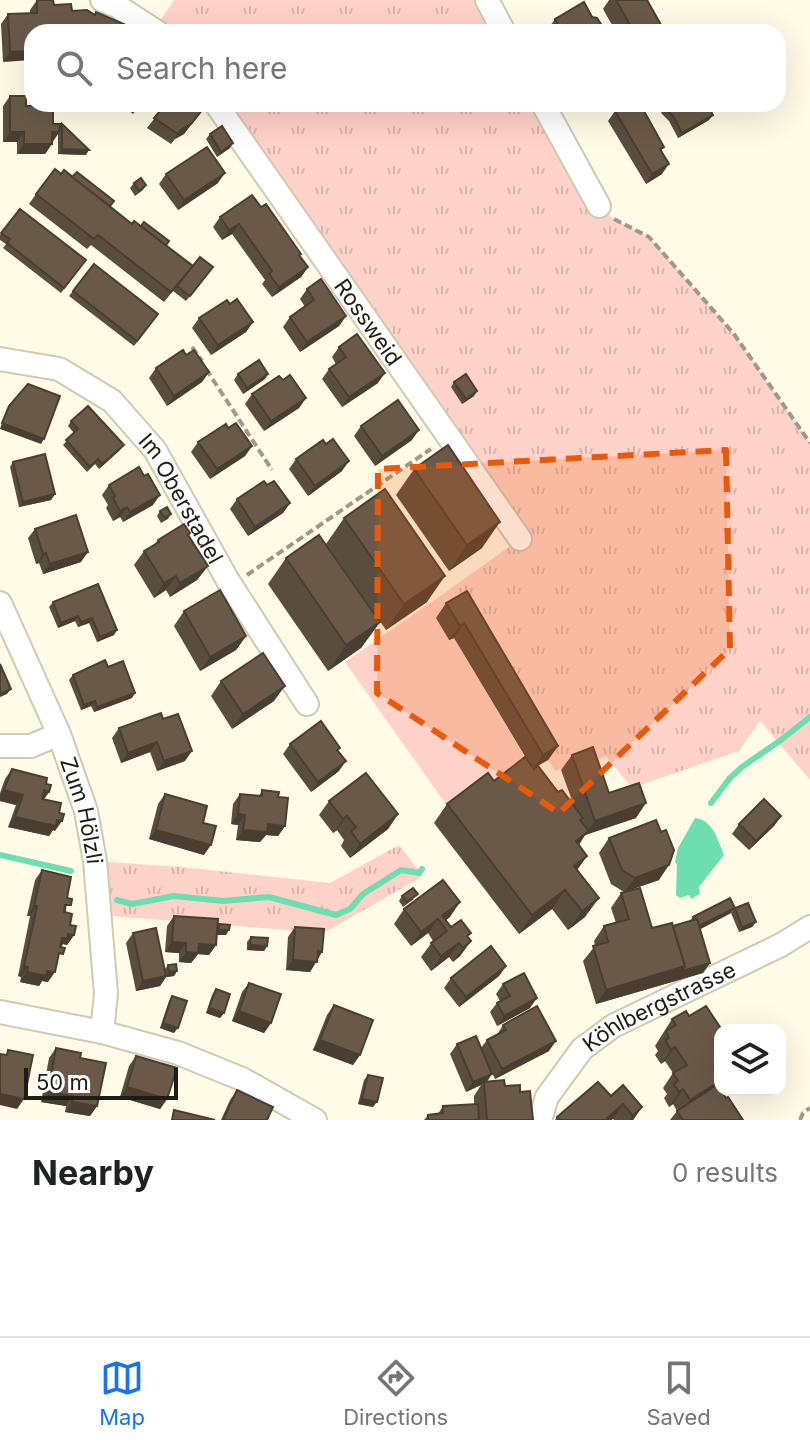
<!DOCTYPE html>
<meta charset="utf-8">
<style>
body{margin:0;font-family:Inter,sans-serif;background:#f6f6f6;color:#202124}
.controls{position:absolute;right:24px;bottom:24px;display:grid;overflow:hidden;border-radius:16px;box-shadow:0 8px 32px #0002}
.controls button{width:72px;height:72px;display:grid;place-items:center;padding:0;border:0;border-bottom:2px solid #e0e0e0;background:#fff;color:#202124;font:40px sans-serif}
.scale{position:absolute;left:24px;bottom:20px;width:154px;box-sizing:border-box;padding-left:8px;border:4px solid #1e1c13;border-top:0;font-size:22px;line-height:28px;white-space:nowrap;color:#1e1c13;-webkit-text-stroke:6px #fff;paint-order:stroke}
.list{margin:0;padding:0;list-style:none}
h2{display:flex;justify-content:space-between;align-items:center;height:104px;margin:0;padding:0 32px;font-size:34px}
h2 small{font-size:26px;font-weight:400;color:#757577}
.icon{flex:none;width:44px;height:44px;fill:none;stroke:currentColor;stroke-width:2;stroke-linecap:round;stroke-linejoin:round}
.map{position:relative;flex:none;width:810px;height:1120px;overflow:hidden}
.search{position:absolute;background:#fff;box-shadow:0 8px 32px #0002;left:24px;right:24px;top:24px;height:88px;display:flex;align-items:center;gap:20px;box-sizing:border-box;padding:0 28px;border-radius:24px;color:#757577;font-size:30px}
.sheet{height:216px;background:#fff}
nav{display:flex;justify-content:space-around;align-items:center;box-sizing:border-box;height:112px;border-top:2px solid #e0e0e0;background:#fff;font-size:22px;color:#757577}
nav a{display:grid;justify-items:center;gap:4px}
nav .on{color:#1a73e8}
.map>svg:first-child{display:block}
.grass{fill:url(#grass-tufts)}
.pitch{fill:#ffd2c9}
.water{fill:#6ddeb0}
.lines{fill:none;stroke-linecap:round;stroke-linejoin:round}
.stream{stroke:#6ddeb0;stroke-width:6}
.street-casing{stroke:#cfcbb2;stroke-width:26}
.path{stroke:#9d9a8b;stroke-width:4;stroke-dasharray:8 4;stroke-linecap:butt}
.street{stroke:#fff;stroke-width:22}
.wall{fill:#5b4d3e}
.shaded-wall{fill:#4a3e32}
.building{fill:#6a5948;stroke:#4a3e32;stroke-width:2}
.marked{fill:#e8590c;fill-opacity:0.2;stroke:#e8590c;stroke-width:6;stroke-dasharray:16 10;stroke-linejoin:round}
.labels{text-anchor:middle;stroke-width:8;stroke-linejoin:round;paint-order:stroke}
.street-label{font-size:22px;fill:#1e1c13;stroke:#fff}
</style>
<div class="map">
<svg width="810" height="1120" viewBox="0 0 810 1120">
<defs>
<pattern id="grass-tufts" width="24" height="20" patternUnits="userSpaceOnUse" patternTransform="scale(2)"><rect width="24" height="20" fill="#ffd2c9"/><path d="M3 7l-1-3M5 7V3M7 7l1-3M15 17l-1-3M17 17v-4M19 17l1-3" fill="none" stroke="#dab4ac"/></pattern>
</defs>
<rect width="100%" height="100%" fill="#fffbe7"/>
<g class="grass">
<path d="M174 0H487L504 32H157L154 30Z"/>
<path d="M216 104H543L599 206 614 219 649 237 734 334 810 443V780L760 721 739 751 632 788 606 756 555 771 443 594 520 539Z"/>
<path d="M399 845 423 876 324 933 99 915 95 861 181 867 330 883Z"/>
</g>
<path class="pitch" d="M443 594 451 609 436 618 449 640 454 638 532 769 450 810 345 662Z"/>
<path class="water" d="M695 818C713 820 718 840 724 855L699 887 700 894 691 899 689 895 680 898 676 895 677 864 675 862 678 848Z"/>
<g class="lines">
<g class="stream">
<path d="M711 803 730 778 742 767 781 740 810 717"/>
<path d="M0 855 71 871"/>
<path d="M117 900 132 904 174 896 223 901 269 897 336 915 350 909 363 894 401 870 419 873 422 869"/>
</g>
<g class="street-casing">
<g id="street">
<path d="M102 0 117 6 157 32"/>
<path d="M487 0 504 32"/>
<path id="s1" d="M216 104 520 539"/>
<path d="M543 104 599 206"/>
<path id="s2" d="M0 359 59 369 112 401 155 450 227 579 307 704"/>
<path id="s3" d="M0 603 59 734 86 811 95 861 106 994 102 1032"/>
<path d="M0 746H31L59 734"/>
<path d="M0 1012 102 1032 178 1053 242 1079 315 1120"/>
<path id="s4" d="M540 1120 547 1097 582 1049 613 1026 781 945 810 927"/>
</g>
</g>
<g class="path">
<path d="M614 219 649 237 734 334 810 443"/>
<path d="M192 347 202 361"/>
<path d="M206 369 272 470"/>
<path d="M247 575 431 449"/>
<path d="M800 1120 803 1113 810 1108"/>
</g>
<use href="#street" class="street"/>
</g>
<g class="wall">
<path d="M37 0 72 11 123 32H32L3 62 1 24 8 14 30 13V10Z"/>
<path d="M609 0H647L665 32H616L603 9Z"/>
<path d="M592 17 606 32H546L555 19Z"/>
<path d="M10 96 26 106H30L32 103 53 104V124L59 127 62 124 86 155 58 154V134L45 154H17V142H3V106Z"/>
<path d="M121 104H141L133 114Z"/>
<path d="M153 104H197L203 109 184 134 175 139 171 144 147 128 161 110Z"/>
<path d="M620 104H640L664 147 661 151 662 174 646 184 608 121Z"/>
<path d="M657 104H707L709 120 678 138 669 121 661 113 663 110 662 108 658 109Z"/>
<path d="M210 134 230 148 217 157 206 139Z"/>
<path d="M166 174 218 183 178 210 159 184Z"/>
<path d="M134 183 146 185 143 190 135 196 130 188Z"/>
<path d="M36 194 110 207 132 224 166 245 193 266 213 267 186 301 173 291 164 302 91 245 87 249 29 204Z"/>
<path d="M252 195 308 267 301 277 272 297 262 284 265 280 232 234 222 240 213 227 220 217Z"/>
<path d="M20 209 86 260 61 293 3 248 6 244 0 240V235Z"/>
<path d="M94 264 158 314 134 346 69 296Z"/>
<path d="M307 289 346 316 339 326 300 352 283 327 290 317 305 307 300 299Z"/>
<path d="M230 304 253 322 246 332 211 355 192 328 199 318Z"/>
<path d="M339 347 378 383 342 407 322 379 329 369 336 364 332 357Z"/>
<path d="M186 355 209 372 202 382 167 406 149 378 156 368Z"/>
<path d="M238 374 265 379 243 394 234 380Z"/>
<path d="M454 382 474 396 462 404 451 387Z"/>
<path d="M252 394 306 398 299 408 264 431 245 404Z"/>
<path d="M71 421 120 450 99 469 95 464 87 472 63 445 74 433 68 426Z"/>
<path d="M361 426 412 440 375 466 354 436Z"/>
<path d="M228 428 252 446 245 456 210 479 191 452 198 442Z"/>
<path d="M296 459 342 471 308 496 289 469Z"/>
<path d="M13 462 55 494 51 500 19 507 10 467Z"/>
<path d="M414 469 482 548 449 571 396 495Z"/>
<path d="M109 485 153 505 123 522 120 517 113 521 106 508 108 505 102 495Z"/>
<path d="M267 485 290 503 283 513 248 536 230 509 237 499Z"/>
<path d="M160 511 171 514 168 519 161 523 157 516Z"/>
<path d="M344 518 427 602 386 630 326 544Z"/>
<path d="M35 529 81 562 43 574 39 563 36 564 28 538Z"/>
<path d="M189 536 208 566 197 580 170 597 166 590 154 598 134 565 144 551 155 544 158 540Z"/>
<path d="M286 558 380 622 361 648 328 671 268 584Z"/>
<path d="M98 584 114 635 97 642 89 623 78 627 75 621 58 628 49 607 53 602Z"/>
<path d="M467 591 558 746 548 760 534 768 574 806 561 770 572 755 636 818 585 835 579 845 587 856 577 870 585 917 568 930 552 909 519 934 434 823 447 804 494 781 526 758 454 638 449 640 436 618 446 603Z"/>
<path d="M184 611 246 636 236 650 200 671 174 626Z"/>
<path d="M108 667 132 698 94 712 91 706 81 710 69 680 73 675Z"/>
<path d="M221 681 274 701 232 729 211 696Z"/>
<path d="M163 719 185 761 157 771 150 752 121 763 112 738 119 728Z"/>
<path d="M290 744 339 771 311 792 283 754Z"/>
<path d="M12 769 46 784 49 792 44 799 55 831 53 830 49 836 8 827 16 805 0 801V793L5 779Z"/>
<path d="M262 790 278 797 285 826 278 836 266 835 260 842 236 840 238 825 231 824 233 804 240 794 259 796Z"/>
<path d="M165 794 203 823 204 855 149 839 158 804Z"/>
<path d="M329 801 398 814 388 829 350 858 341 846 344 840 337 830 333 833 319 815Z"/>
<path d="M781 816 774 826 749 850 732 834 739 824Z"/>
<path d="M609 838 659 880 624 892 611 884 599 853Z"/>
<path d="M42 870 67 898 66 912 74 935 67 945 63 944 61 947 56 964 48 982 42 981 39 986 20 982 21 977 18 976 30 916H27L35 880Z"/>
<path d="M621 893 652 928 673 926 690 921 693 917 731 913 700 929 710 963 703 973 596 1004 583 961 595 946 594 941 604 926 616 923 611 908Z"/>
<path d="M402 896 414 899 403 907 399 901Z"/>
<path d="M735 908 756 922 752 927 739 932 731 913Z"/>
<path d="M404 909 450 917 446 920 451 927 468 938 471 941 460 956 453 962 449 957 431 971 421 957 433 941 428 933 411 946 394 924Z"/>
<path d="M174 916 218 926 226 935H217L216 945 209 955 198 954 191 963 179 962V953L165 952 167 926Z"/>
<path d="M295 927 322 952 310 972 286 970 288 937Z"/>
<path d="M133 933 165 969 168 965 177 971 174 976 166 977 160 986 136 991 126 943Z"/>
<path d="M251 937 267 946 264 951 247 950V942Z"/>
<path d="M506 966 499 976 459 1007 444 988 451 978Z"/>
<path d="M249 983 271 1023 264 1033 232 1021 242 992Z"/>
<path d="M503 984 530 1008 497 1026 490 1012 497 1003 500 1001 496 994Z"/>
<path d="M216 989 224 1013 220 1018 206 1013 212 995Z"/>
<path d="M172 996 174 1033 160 1028 169 1001Z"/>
<path d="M334 1005 360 1055 353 1065 313 1050 327 1015Z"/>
<path d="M689 1016 720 1040 717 1044V1085L743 1120H670L677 1111 673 1104 669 1107 664 1098 667 1094 663 1088 673 1073 665 1061 661 1064 655 1055 658 1051 655 1046 672 1019Z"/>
<path d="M503 1025 549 1051 495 1079 492 1073 487 1082 520 1092 533 1120H424L428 1115 438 1114 443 1106 474 1104V1096L481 1085 466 1092 450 1054 457 1044 481 1048 487 1040 497 1035Z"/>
<path d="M56 1048 97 1106 90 1116 65 1112 66 1106 41 1102 49 1058Z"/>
<path d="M136 1056 167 1099 160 1109 120 1097 129 1066Z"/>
<path d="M368 1075 373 1107 358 1104 364 1080Z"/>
<path d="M237 1090 267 1120H221L230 1100Z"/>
<path d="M611 1096 642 1107 633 1120H614L613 1119 611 1120H555L557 1117Z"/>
</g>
<g class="shaded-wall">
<path d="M67 27 64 32H41L43 29Z"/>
<path d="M32 51V60L3 62 10 52Z"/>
<path d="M203 109 184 134 175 139 182 129Z"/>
<path d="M713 115 709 120 678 138 682 133Z"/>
<path d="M10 132H24L17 142H3Z"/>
<path d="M52 132H59L52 142H45Z"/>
<path d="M233 143 230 148 217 157 221 152Z"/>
<path d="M24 144H52L45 154H17Z"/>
<path d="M62 149 89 150 86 155 58 154Z"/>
<path d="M669 164 662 174 646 184 652 174Z"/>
<path d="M225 173 218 183 178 210 184 200Z"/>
<path d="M239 224 232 234 222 240 229 230Z"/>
<path d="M308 267 301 277 272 297 279 287Z"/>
<path d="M346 316 339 326 300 352 307 342Z"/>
<path d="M253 322 246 332 211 355 218 345Z"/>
<path d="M209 372 202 382 167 406 174 396Z"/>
<path d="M385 373 378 383 342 407 349 397Z"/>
<path d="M268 374 265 379 243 394 247 388Z"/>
<path d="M477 391 474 396 462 404 466 399Z"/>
<path d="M306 398 299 408 264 431 271 421Z"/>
<path d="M2 423 44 439 41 444 0 429Z"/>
<path d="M419 430 412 440 375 466 382 456Z"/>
<path d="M124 445 120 450 99 469 102 464Z"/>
<path d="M252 446 245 456 210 479 217 469Z"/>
<path d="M349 461 342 471 308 496 315 486Z"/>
<path d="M55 494 51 500 19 507 23 502Z"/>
<path d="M160 495 153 505 123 522 130 512Z"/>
<path d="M290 503 283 513 248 536 255 527Z"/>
<path d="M127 507 120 517 113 521 120 511Z"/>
<path d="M500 522 482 548 449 571 467 545Z"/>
<path d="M88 552 81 562 43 574 50 564Z"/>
<path d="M46 553 39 563 36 564 43 554Z"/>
<path d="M208 566 197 580 170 597 180 583Z"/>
<path d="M176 576 166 590 154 598 164 583Z"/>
<path d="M445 576 427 602 386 630 404 604Z"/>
<path d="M78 616 75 621 58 628 61 623Z"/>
<path d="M92 618 89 623 78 627 81 622Z"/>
<path d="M380 622 361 648 328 671 346 645Z"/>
<path d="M464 623 454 638 449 640 460 626Z"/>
<path d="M117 630 114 635 97 642 100 637Z"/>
<path d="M246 636 236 650 200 671 210 657Z"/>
<path d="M285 686 274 701 232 729 243 714Z"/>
<path d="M11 689 7 694 0 697V694Z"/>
<path d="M135 693 132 698 94 712 97 707Z"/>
<path d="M95 701 91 706 81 710 84 705Z"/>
<path d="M157 742 150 752 121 763 128 753Z"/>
<path d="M558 746 548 760 532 769 543 755Z"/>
<path d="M192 751 185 761 157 771 164 761Z"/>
<path d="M346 761 339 771 311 792 318 782Z"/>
<path d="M4 790 23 795 16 805 0 801V796Z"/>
<path d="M44 790 49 792 42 802Z"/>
<path d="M646 803 636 818 585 835 575 850 576 841 587 832 595 821Z"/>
<path d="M238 814 245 815 238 825 231 824Z"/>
<path d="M398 814 388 829 350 858 360 844Z"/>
<path d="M347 816 337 830 333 833 343 819Z"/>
<path d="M781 816 774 826 749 850 756 841Z"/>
<path d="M15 817 57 820 62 821 55 831 53 830 49 836 8 827Z"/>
<path d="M268 824 285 826 278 836 266 835 260 842 236 840 243 830Z"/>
<path d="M156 830 211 845 204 855 149 839Z"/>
<path d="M587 856 574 874V866Z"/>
<path d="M669 865 659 880 624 892 635 878Z"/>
<path d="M565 890 552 909 519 934 532 915Z"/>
<path d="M599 898 585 917 568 930 582 911Z"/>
<path d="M460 902 450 917 441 923 442 916Z"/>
<path d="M34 906H37L30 916H27Z"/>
<path d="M735 908 731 913 695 932 699 927Z"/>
<path d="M438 919 428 933 411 946 421 932Z"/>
<path d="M756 922 752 927 739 932 742 927Z"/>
<path d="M219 930H229L226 935H215Z"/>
<path d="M68 934 74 935 67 945 63 944 60 949 62 938Z"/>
<path d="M471 941 460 956 453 962 463 948Z"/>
<path d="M172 942 186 943 179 953 165 952Z"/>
<path d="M459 943 449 957 431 971 441 956Z"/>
<path d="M199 944 216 945 209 955 198 954 191 963 179 962 186 952Z"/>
<path d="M250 945 267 946 264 951 247 950Z"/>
<path d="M318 951 322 952 310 972 286 970 293 960Z"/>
<path d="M710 963 703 973 596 1004 606 990 685 966Z"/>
<path d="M24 966 28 967 21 977 18 976Z"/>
<path d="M506 966 499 976 459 1007 466 997Z"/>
<path d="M47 971 55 972 48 982 42 981 39 986 20 982 27 972Z"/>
<path d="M177 971 174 976 166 977 160 986 136 991 143 981 166 976 169 972Z"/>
<path d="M537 998 530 1008 497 1026 504 1016Z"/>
<path d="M209 1008 224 1013 220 1018 206 1013Z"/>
<path d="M239 1011 271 1023 264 1033 232 1021Z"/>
<path d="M163 1023 178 1028 174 1033 160 1028Z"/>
<path d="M320 1040 360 1055 353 1065 313 1050Z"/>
<path d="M556 1041 549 1051 495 1079 502 1069Z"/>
<path d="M675 1047 665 1061 661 1064 671 1050Z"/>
<path d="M720 1065V1071L717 1075 714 1069Z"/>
<path d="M492 1074 485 1084 484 1082 481 1085 466 1092 473 1082Z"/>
<path d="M720 1081 710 1095 679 1114 690 1100Z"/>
<path d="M127 1087 167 1099 160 1109 120 1097Z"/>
<path d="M683 1089 673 1104 669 1107 679 1092Z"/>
<path d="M48 1092 73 1096 66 1106 41 1102Z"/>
<path d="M0 1094 24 1099 17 1109 0 1105Z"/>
<path d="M362 1099 377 1102 373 1107 358 1104Z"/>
<path d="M72 1102 97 1106 90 1116 65 1112Z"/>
<path d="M623 1104 613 1119 611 1120H605Z"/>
<path d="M642 1107 633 1120H629Z"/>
</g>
<g class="building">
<path d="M37 0H53L54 5 71 4 72 11 87 10 95 15 96 12 126 25 123 32H67V27L43 29V32H32V51L10 52 8 14 37 13Z"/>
<path d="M616 0H647L665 32H634Z"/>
<path d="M584 2 592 17 597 18 606 32H562L555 19Z"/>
<path d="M10 96H26V106H37V104H53V124H60L59 132H52V144H24V132H10Z"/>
<path d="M166 104H197L203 109 191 124 182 129 178 134 154 118Z"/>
<path d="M622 104H640L664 147 660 149 669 164 652 174 615 111 623 106Z"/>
<path d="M666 104H707L713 115 682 133 673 116 665 108 667 106Z"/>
<path d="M62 124 89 150 62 149Z"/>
<path d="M222 126 233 143 221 152 210 134Z"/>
<path d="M207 147 225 173 184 200 166 174Z"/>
<path d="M55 169 61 174 64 170 132 224 134 221 193 266 171 292 98 235 94 239 36 194Z"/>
<path d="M77 172 114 201 110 206 72 177Z"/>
<path d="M141 178 146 185 139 191 134 183Z"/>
<path d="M252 195 261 207 266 204 301 254 299 255 308 267 279 287 269 274 272 271 239 224 229 230 220 217Z"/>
<path d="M20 209 86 260 64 288 7 243 10 239 1 233Z"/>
<path d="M144 222 169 241 166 245 141 226Z"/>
<path d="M200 257 213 267 190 296 177 286Z"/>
<path d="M94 264 158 314 137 341 73 291Z"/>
<path d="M321 279 346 316 307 342 290 317 314 300 307 289Z"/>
<path d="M237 299 253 322 218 345 199 318 227 300 230 304Z"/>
<path d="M357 334 385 373 349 397 329 369 346 357 339 347Z"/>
<path d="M183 350 186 355 194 350 209 372 174 396 156 368Z"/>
<path d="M259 360 268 374 247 388 238 374Z"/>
<path d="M466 374 477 391 466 399 454 382Z"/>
<path d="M290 375 306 398 271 421 252 394 279 376 283 380Z"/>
<path d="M28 384 60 396 44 439 2 423 9 406Z"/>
<path d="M398 400 419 430 382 456 361 426Z"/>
<path d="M88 406 124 445 102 464 98 459 90 467 66 440 78 429 71 421Z"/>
<path d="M236 423 252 446 217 469 198 442 226 424 228 428Z"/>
<path d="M333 439 349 461 315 486 296 459 323 440 326 444Z"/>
<path d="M448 445 500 522 467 545 414 469Z"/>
<path d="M45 454 55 494 23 502 13 462Z"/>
<path d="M139 467 144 476 148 474 160 495 130 512 127 507 120 511 113 498 115 496 109 485Z"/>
<path d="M264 481 267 485 274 481 290 503 255 527 237 499Z"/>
<path d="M385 489 445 576 404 604 344 518Z"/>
<path d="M167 507 171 514 165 518 160 511Z"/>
<path d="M76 515 88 552 50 564 46 553 43 554 35 529Z"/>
<path d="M184 524 190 533 188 535 208 566 180 583 176 576 164 583 144 551 159 542 158 540Z"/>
<path d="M319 535 380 622 346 645 286 558Z"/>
<path d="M98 584 117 630 100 637 92 618 81 622 78 616 61 623 53 602Z"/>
<path d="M220 590 246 636 210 657 184 611Z"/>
<path d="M467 591 558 746 543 755 464 623 460 626 446 603Z"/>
<path d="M263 653 285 686 243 714 221 681Z"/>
<path d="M105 660 108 667 123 661 135 693 97 707 95 701 84 705 73 675Z"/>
<path d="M0 664 11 689 0 694Z"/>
<path d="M161 713 163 719 178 714 192 751 164 761 157 742 128 753 119 728Z"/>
<path d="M321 721 340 748 337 750 346 761 318 782 290 744Z"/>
<path d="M593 747 609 793 639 783 646 803 595 821 572 755Z"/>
<path d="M525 757 534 769 538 766 558 792 562 790 583 818 580 820 589 831 576 841 587 856 574 866 599 898 582 911 565 890 532 915 447 804 488 773 494 781Z"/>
<path d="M12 769 47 778 46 784 51 785 49 792 44 790 42 799 61 803 59 813 64 814 62 821 57 820 56 826 15 817 23 795 4 790Z"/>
<path d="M366 773 398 814 360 844 351 831 356 827 347 816 343 819 329 801Z"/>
<path d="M262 790 279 792 278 797 288 798 285 826 268 824 267 832 243 830 245 815 238 814 240 794 262 796Z"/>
<path d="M165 794 207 806 203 823 216 826 211 845 156 830Z"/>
<path d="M764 799 781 816 756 841 739 824Z"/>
<path d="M656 820 661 832 666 830 674 850 669 865 635 878 622 870 609 838Z"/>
<path d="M42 870 71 877 67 898 72 899 71 905H65L64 912 72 914 70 925 76 926 74 935 68 934 67 939 62 938 60 947 65 948 63 954 59 953 55 972 47 971 46 976 27 972 28 967 24 966 37 906H34Z"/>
<path d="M443 880 460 902 442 916 451 927 461 920 471 933 467 936 471 941 463 948 459 943 441 956 431 943 447 931 438 919 421 932 404 909Z"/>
<path d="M413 888 418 894 407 902 402 896Z"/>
<path d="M640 888 652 928 672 923 685 966 606 990 593 946 608 942 604 926 629 919 621 893Z"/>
<path d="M730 898 735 908 699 926 697 919 695 920 693 917Z"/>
<path d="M748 903 756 922 742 927 735 908Z"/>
<path d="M174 916 218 919 216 945 199 944 198 953 186 952V943L172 942Z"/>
<path d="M697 919 710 963 682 971 685 966 673 926Z"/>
<path d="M219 924 230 925 229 930H219Z"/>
<path d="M295 927 324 929 322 952 318 951 317 962 293 960Z"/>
<path d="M156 928 166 976 143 981 133 933Z"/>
<path d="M251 937 268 938 267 946 250 945Z"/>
<path d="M491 946 506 966 466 997 451 978Z"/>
<path d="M176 964 177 971 169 972 168 965Z"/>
<path d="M524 973 537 998 504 1016 497 1003 510 996 503 984Z"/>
<path d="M249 983 281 994 271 1023 239 1011Z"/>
<path d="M216 989 230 994 224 1013 209 1008Z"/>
<path d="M172 996 187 1001 178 1028 163 1023Z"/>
<path d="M334 1005 373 1020 360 1055 320 1040Z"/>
<path d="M537 1006 556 1041 502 1069 487 1040 506 1030 503 1025Z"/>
<path d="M706 1006 722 1030H720V1037L714 1040 720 1049V1065L714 1069 720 1081 690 1100 683 1089 679 1092 674 1084 678 1081 673 1073 687 1065 675 1047 671 1050 665 1040 669 1038 666 1031 676 1025 672 1019 686 1011 689 1016Z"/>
<path d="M476 1036 492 1074 473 1082 457 1044Z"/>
<path d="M56 1048 81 1053 80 1058 106 1063 97 1106 72 1102 73 1096 48 1092Z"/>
<path d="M8 1050 33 1055 24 1099 0 1094V1054L7 1055Z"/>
<path d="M136 1056 177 1068 167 1099 127 1087Z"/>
<path d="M368 1075 383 1078 377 1102 362 1099Z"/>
<path d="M504 1080 505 1086 520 1085V1092L530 1091 533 1120H487L484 1082Z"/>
<path d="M598 1082 611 1096 623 1085 642 1107 633 1116 623 1104 607 1118 609 1120H560L557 1117Z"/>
<path d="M717 1085 726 1098 728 1097 743 1120H683L677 1111Z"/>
<path d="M237 1090 273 1107 267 1120H223Z"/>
<path d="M478 1104 479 1120H428V1115L443 1113V1106Z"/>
<path d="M174 1110 215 1120H172Z"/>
</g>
<path class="marked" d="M726 450 730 649 559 813 377 693 378 469Z"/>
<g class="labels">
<g class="street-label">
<text dy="8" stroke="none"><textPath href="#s1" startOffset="266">Rossweid</textPath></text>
<text dy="8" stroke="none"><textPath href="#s2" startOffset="242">Im Oberstadel</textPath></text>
<text dy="8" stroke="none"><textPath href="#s3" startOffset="224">Zum Hölzli</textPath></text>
<text dy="8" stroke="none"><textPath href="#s4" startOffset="172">Köhlbergstrasse</textPath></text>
</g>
</g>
</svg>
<div class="controls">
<button><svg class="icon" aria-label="layers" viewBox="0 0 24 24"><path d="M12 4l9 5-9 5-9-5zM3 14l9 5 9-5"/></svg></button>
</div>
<div class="scale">50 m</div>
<div class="search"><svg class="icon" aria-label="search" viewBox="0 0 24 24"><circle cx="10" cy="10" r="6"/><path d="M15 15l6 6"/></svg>Search here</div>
</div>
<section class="sheet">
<h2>Nearby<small>0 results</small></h2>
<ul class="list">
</ul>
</section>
<nav>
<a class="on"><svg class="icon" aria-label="map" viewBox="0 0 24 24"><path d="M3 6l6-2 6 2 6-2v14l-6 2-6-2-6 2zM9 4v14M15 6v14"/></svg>Map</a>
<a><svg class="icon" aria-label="directions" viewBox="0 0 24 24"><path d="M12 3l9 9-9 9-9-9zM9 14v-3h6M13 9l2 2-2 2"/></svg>Directions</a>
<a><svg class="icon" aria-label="saved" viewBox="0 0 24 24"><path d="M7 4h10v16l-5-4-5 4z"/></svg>Saved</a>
</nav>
